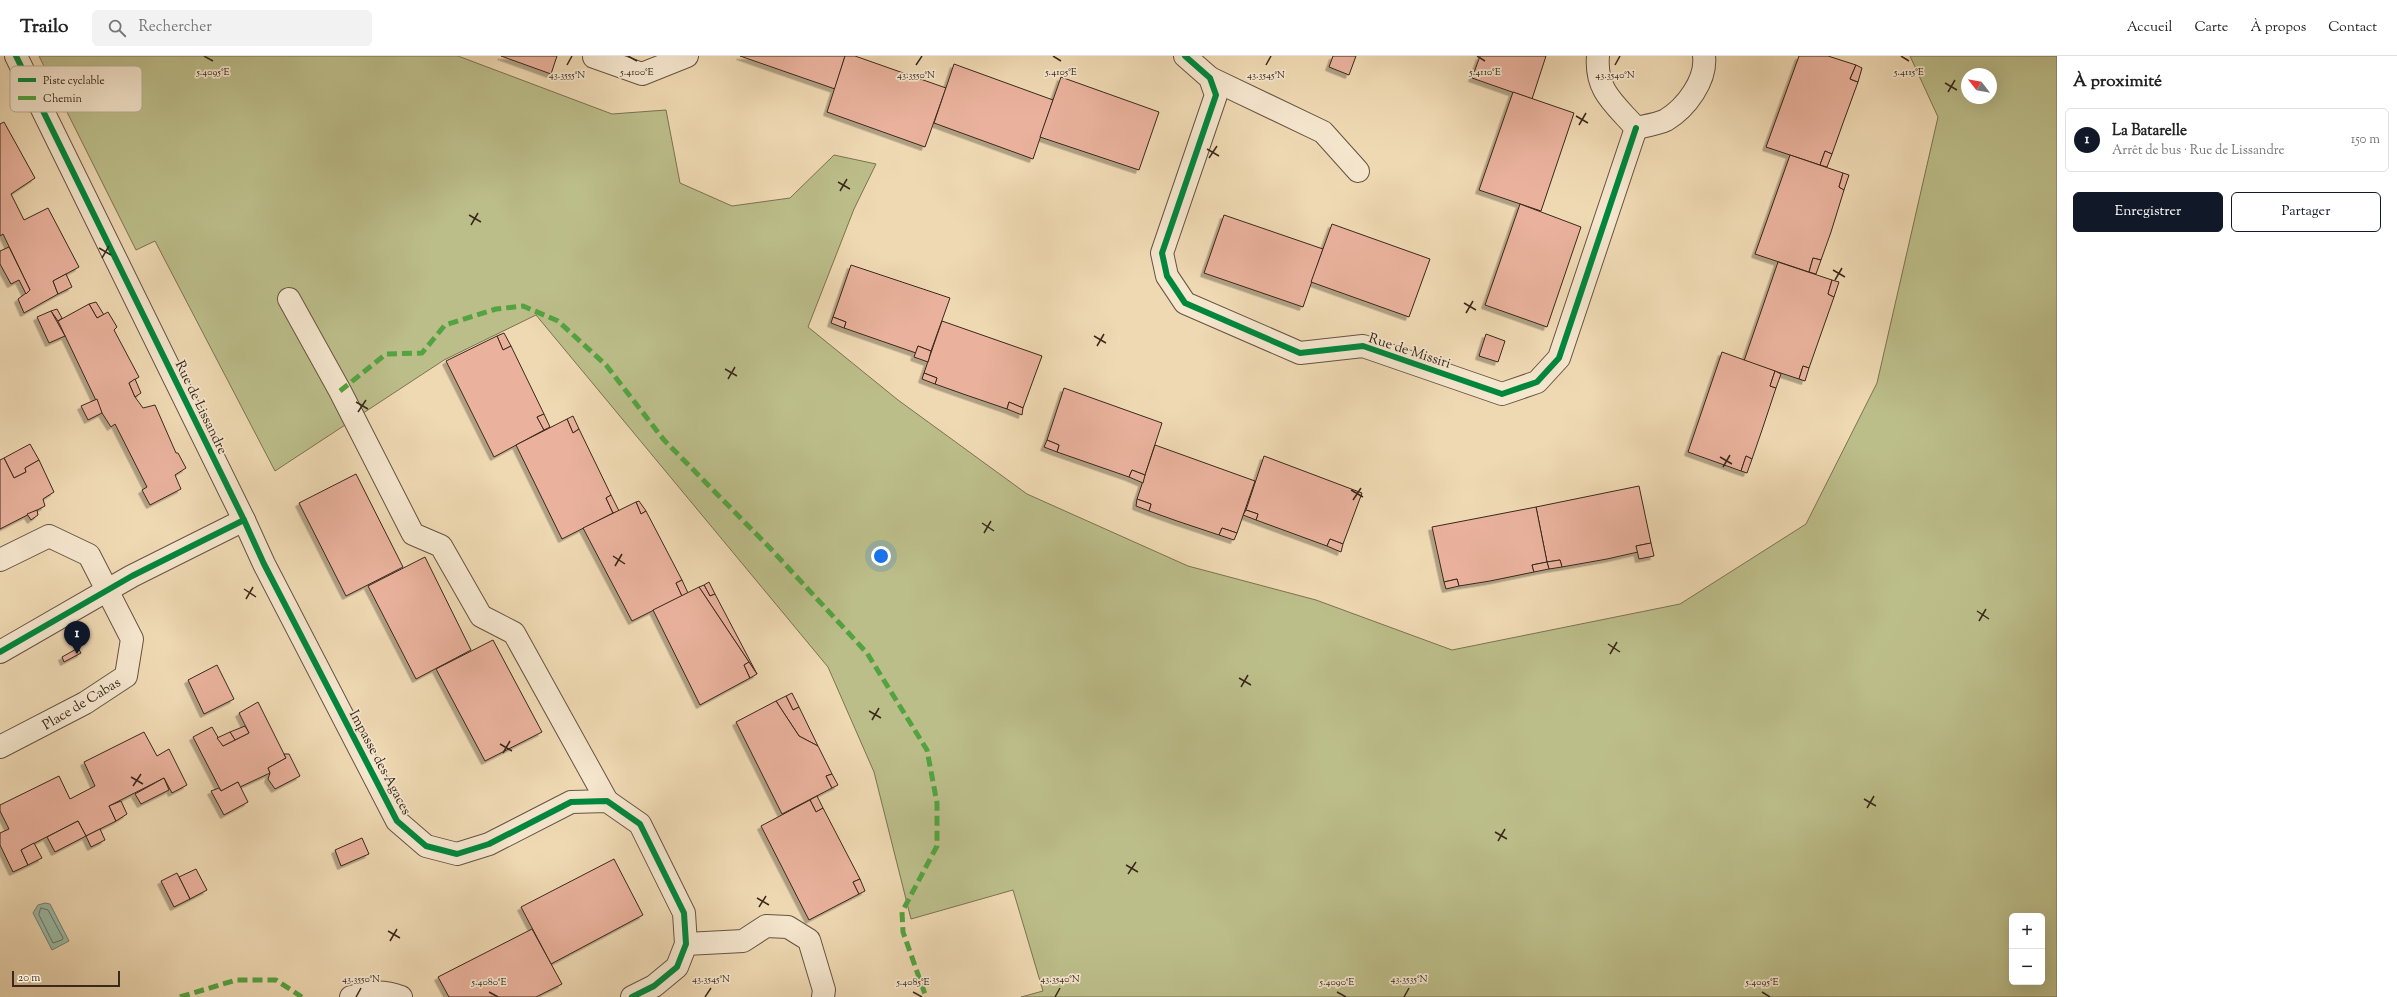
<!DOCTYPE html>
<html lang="fr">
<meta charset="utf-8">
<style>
body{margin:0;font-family:"Sorts Mill Goudy",serif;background:#f2f2f2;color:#222}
.controls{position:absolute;right:12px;bottom:12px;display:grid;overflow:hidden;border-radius:6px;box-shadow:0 4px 16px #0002}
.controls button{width:36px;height:36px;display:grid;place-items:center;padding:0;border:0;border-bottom:1px solid #e0e0e0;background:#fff;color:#222;font:20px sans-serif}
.compass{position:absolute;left:1961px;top:12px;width:36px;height:36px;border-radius:50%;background:#fff;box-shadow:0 4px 16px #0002;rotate:301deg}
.scale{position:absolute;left:12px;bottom:10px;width:108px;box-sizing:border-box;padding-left:4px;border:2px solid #39281b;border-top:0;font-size:11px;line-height:14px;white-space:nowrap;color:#39281b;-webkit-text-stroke:3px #f5e6ce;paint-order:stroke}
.you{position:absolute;left:881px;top:500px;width:14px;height:14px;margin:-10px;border:3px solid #fff;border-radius:50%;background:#1a73e8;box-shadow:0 0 0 6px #1a73e833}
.badge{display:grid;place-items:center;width:26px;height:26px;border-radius:50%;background:#111827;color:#fff;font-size:13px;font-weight:700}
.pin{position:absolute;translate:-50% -33px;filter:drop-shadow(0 1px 2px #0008)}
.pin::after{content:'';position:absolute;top:21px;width:14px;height:12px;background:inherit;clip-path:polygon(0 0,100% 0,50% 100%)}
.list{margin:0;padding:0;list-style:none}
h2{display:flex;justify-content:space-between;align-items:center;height:52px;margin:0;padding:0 16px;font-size:17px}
h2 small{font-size:13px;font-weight:400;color:#767676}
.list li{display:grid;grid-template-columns:26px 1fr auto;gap:12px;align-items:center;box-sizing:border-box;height:64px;margin:0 8px 8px;padding:0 8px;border:1px solid #e0e0e0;border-radius:6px}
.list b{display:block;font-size:15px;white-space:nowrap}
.list p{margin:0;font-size:13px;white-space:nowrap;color:#767676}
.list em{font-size:13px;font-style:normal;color:#767676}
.actions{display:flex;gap:8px;padding:12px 16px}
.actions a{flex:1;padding:9px 0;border:1px solid #111827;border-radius:6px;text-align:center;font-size:14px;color:#111827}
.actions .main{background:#111827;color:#fff}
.icon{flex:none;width:22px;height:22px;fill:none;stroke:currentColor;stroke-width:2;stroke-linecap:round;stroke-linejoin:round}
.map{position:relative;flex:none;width:2057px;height:941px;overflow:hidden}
header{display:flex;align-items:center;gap:24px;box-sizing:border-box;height:56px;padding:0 20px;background:#fff;border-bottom:1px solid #e0e0e0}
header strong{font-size:19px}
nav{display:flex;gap:22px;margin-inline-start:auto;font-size:14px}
.search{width:280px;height:36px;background:#f2f2f2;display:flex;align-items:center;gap:10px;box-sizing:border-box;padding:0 14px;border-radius:6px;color:#767676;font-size:15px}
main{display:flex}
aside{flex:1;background:#fff}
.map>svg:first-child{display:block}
.green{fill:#bcbe8a;stroke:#7a7352;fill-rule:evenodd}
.water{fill:#9bbba8;stroke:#748070}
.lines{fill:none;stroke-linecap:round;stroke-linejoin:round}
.shore{stroke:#6a7262;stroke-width:1}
.building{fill:#eab29d;stroke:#39281b;filter:url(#shadow)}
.minor-casing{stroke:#665441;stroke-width:24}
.minor{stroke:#f5e6ce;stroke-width:22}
.quiet{stroke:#53a340;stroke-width:5;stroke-dasharray:10 5;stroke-linecap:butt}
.cycleway-casing{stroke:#f5e6ce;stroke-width:8}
.cycleway{stroke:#00873e;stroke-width:6}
.ticks{fill:none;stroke:#39281b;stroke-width:1.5}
.labels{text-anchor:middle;stroke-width:3.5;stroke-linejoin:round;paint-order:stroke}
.street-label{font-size:14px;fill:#39281b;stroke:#f5e6ce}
.key{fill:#f5e6ce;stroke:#bdad98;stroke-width:1}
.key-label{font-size:11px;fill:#39281b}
.ticks-label{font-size:10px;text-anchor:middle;fill:#39281b;stroke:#f5e6ce;stroke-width:3.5;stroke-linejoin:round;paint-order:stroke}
</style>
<header>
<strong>Trailo</strong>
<div class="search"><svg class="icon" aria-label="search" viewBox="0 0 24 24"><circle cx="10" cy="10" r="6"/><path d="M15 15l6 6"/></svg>Rechercher</div>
<nav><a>Accueil</a><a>Carte</a><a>À propos</a><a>Contact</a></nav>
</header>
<main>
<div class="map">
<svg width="2057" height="941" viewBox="0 0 2057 941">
<defs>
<filter id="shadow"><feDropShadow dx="-3.5" dy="3.5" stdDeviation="0" flood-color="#0004"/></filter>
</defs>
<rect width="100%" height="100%" fill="#efd9b3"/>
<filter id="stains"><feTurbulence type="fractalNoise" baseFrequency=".005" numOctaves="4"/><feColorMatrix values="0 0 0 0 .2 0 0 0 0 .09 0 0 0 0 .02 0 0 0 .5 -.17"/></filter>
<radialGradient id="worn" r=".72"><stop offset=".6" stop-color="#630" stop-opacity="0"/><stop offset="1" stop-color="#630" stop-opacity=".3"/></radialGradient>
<path class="green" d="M39 0H458L612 58 666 54 680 127 732 150 790 142 834 99 876 108 854 153 808 271 898 344 1027 438 1188 510 1316 544 1452 594 1680 548 1806 468 1877 327 1938 61 1910 0H2057V941H1021L1043 935 1013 834 911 863 874 716 828 611 536 259 444 304 275 415 155 185 136 194ZM1967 18H1991V42H1967ZM2012 860H2042V926H2012Z"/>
<path class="water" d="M45 847 50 848 69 885 52 894 33 857 38 849Z"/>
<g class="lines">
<path class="shore" d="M41 852 48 854 63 882 62 884 53 887 39 859Z"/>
</g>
<g class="building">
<path d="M501 0H557L551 18Z"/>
<path d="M740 0H845L835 33Z"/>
<path d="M845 0H855L946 32 925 91 827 56Z"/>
<path d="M1333 0H1356L1349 19 1329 11Z"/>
<path d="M1480 0H1546L1532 43 1472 22Z"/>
<path d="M1799 0H1828L1856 9 1850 23 1858 26 1843 67 1832 98 1825 95 1820 109 1766 91Z"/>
<path d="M954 8 1053 44 1033 103 934 67Z"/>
<path d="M1856 9 1862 12 1858 26 1850 23Z"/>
<path d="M1061 21 1159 56 1139 114 1040 81Z"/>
<path d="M1513 36 1574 57 1541 155 1479 134Z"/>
<path d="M4 66 35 122 11 138 24 164 48 152 79 211 53 225 58 238 24 257 18 243 30 234 3 178 0 180V68Z"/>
<path d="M1825 95 1832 98 1827 111 1820 109Z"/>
<path d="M1790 99 1843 117 1839 131 1844 134 1831 176 1821 204 1813 202 1809 216 1755 198Z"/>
<path d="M1843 117 1849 119 1844 134 1839 131Z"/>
<path d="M1520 148 1581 171 1547 271 1485 249Z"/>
<path d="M1224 159 1323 193 1303 251 1204 217Z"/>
<path d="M1332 168 1430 203 1409 261 1311 226Z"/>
<path d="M9 191 30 234 26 238 19 224 11 228 0 208V195Z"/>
<path d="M1813 202 1821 204 1816 218 1809 216Z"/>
<path d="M1778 206 1832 224 1828 238 1834 241 1809 312 1803 310 1799 323 1744 305Z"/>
<path d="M851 209 950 242 931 295 918 290 916 297 844 272 846 266 833 261Z"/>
<path d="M66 218 72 231 58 238 53 225Z"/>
<path d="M1832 224 1839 226 1834 241 1828 238Z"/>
<path d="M96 246 104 259 97 262 89 248Z"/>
<path d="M89 248 97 262 108 256 117 271 114 274 139 321 129 327 135 341 143 352 155 349 176 397H178L186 412 175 419 181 433 150 449 142 434 147 431 115 368 111 371 102 357 58 265Z"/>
<path d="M57 253 62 262 58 265 51 255Z"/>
<path d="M51 255 65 280 49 287 37 261Z"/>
<path d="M833 261 846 266 844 272 831 267Z"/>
<path d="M942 265 1042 300 1023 352 1009 346 1007 353 966 339 935 328 937 322 924 317Z"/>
<path d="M504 277 511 290 503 294 497 280Z"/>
<path d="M1486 278 1505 285 1498 306 1479 300Z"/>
<path d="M497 280 503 294 511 290 544 358 537 361 544 374 494 401 446 305Z"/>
<path d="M918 290 931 295 928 306 914 301Z"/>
<path d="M1722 296 1775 315 1770 330 1776 332 1762 374 1752 403 1746 400 1741 415 1688 396Z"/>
<path d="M1803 310 1809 312 1805 325 1799 323Z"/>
<path d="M1775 315 1781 318 1776 332 1770 330Z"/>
<path d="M924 317 937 322 935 328 922 323Z"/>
<path d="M135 323 141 337 135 341 129 327Z"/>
<path d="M1064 332 1162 367 1145 419 1132 414 1129 421 1057 396 1059 389 1047 384Z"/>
<path d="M97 343 102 357 88 364 81 350Z"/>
<path d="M1009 346 1023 352 1022 359 1007 353Z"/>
<path d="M544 358 550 371 544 374 537 361Z"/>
<path d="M573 360 579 373 573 377 567 363Z"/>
<path d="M567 363 573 377 579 373 611 439 606 442 613 457 562 483 516 389Z"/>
<path d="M1047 384 1059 389 1057 396 1044 391Z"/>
<path d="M30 388 39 404 25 412 26 416 14 422 4 402Z"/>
<path d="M1155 389 1255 425 1237 477 1222 472 1219 479 1177 465 1149 455 1151 448 1137 443Z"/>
<path d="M1264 400 1362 437 1343 488 1330 483 1327 490 1256 464 1258 458 1246 454Z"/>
<path d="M1746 400 1752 403 1747 417 1741 415Z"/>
<path d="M4 402 14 422 26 416 25 412 39 404 54 436 43 443 45 450 0 473V404Z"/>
<path d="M1132 414 1145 419 1143 427 1129 421Z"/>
<path d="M356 418 403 511 346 540 299 447Z"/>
<path d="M1639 430 1651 487 1636 490 1638 496 1607 503 1562 511 1560 504 1547 506 1536 451Z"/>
<path d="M611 439 619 455 613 457 606 442Z"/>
<path d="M1137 443 1151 448 1149 455 1136 450Z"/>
<path d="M639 445 646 455 641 458 636 446Z"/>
<path d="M636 446 641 458 646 455 682 524 676 527 682 540 632 565 583 472Z"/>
<path d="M1536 451 1547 506 1532 509 1534 516 1490 525 1459 530 1457 523 1444 526 1432 471Z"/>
<path d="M37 454 38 459 31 464 27 458Z"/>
<path d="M1246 454 1258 458 1256 464 1243 459Z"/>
<path d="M1222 472 1237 477 1234 484 1219 479Z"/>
<path d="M1330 483 1343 488 1341 496 1327 490Z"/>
<path d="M1651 487 1654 500 1639 503 1636 490Z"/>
<path d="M425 501 471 594 416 623 368 530Z"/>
<path d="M1560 504 1562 511 1549 513 1547 506Z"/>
<path d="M1547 506 1549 513 1534 516 1532 509Z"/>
<path d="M1457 523 1459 530 1446 533 1444 526Z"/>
<path d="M682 524 688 537 682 540 676 527Z"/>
<path d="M709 526 715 538 710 540 704 529Z"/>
<path d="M704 529 710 540 715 538 757 618 699 531Z"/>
<path d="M699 531 749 606 744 609 750 622 700 649 653 554Z"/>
<path d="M493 584 542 676 485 705 436 613Z"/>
<path d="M78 592 81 597 64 606 62 601Z"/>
<path d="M749 606 757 618 750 622 744 609Z"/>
<path d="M217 609 234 643 204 658 188 624Z"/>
<path d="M792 637 799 651 793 654 786 640Z"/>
<path d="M786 640 793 654 799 651 818 690 799 680 776 645Z"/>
<path d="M776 645 799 680 818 690 832 718 826 720 832 732 782 758 736 666Z"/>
<path d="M258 646 286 702 268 712 270 717 240 731 238 726 221 735 193 681 212 671 223 690 249 677 239 657Z"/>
<path d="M245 670 249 677 235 684 230 676Z"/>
<path d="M144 676 157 700 169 693 187 729 172 737 164 722 109 750 116 765 86 780 78 765 21 794 28 809 13 816 0 789V777L9 773 0 755V749L59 720 70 743 95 730 84 706Z"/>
<path d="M230 676 235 684 223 690 217 682Z"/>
<path d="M284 698H289L300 720 275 733 268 723 270 717 268 712 286 702Z"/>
<path d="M832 718 838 729 832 732 826 720Z"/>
<path d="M164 722 169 734 141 748 135 738Z"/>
<path d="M238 726 248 746 224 759 211 735 219 732 221 735Z"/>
<path d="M817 740 823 752 816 756 810 744Z"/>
<path d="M810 744 816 756 823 752 860 823 853 826 859 838 809 864 761 770Z"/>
<path d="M121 745 127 758 116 765 109 750Z"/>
<path d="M78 765 86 780 55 796 47 781Z"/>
<path d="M100 773 105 784 91 791 86 780Z"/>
<path d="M362 782 369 798 341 810 335 794Z"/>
<path d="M34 787 42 802 28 809 21 794Z"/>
<path d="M614 803 643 859 551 908 521 851Z"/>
<path d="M196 813 207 834 190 843 179 821Z"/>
<path d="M177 817 190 843 174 851 161 825Z"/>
<path d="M860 823 865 835 859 838 853 826Z"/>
<path d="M532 873 562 928 536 941H449L438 921Z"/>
</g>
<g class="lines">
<g class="minor-casing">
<g id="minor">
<path d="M1185 0 1210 22 1216 39 1162 197 1167 220 1185 247 1300 297 1363 290 1502 338 1537 326 1559 302 1636 72"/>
<path d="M1598 0C1595 35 1615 48 1636 72"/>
<path d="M594 1 642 18 687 0"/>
<path d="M1210 22 1323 76 1358 115"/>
<path d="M1636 72C1645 70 1658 68 1666 64 1686 52 1707 24 1704 0"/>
<path d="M289 243 340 335 413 478 441 490 481 560 514 577 607 745"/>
<path d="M244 464 264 508 397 765 426 790 457 798 489 788 571 746 607 745 640 768 684 857 686 888 677 911 654 930 632 941"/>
<path d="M0 504 49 480 89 499 132 583 126 620 85 647 0 691"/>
<path d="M0 596 132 520 244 464 16 0"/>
<path d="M686 888 743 885 766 870 788 871 809 884 824 934 823 941"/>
<path d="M351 941C368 936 383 934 401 941"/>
</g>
</g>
<use href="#minor" class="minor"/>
<g class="quiet">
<path d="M340 335 386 298 422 297 445 269 496 253 523 250 558 265 606 309 664 384 770 492 867 597 927 694 937 747V790L902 856 903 876 926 941"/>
<path d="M180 941 236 924H276L302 941"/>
</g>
<g class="cycleway-casing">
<g id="cycleway">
<path d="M1185 0 1210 22 1216 39 1162 197 1167 220 1185 247 1300 297 1363 290 1502 338 1537 326 1559 302 1636 72"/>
<path d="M244 464 264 508 397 765 426 790 457 798 489 788 571 746 607 745 640 768 684 857 686 888 677 911 654 930 632 941"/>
<path d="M0 596 132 520 244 464 16 0"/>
</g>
</g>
<use href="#cycleway" class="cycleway"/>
</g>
<path class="ticks" d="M204 0 213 5M628 0 637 5M1053 0 1061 5M1477 0 1485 5M1901 0 1909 5M567 9 572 0M916 9 922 0M1266 9 1271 0M1615 9 1620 0M1945 27 1957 34M1948 36 1955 24M1576 60 1588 67M1579 69 1586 57M1207 93 1219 100M1209 102 1217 90M838 126 850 133M840 135 847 123M469 159 481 166M471 169 478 157M99 192 111 199M102 202 109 190M1833 214 1845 221M1835 224 1842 212M1464 247 1476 254M1466 257 1473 245M1094 280 1106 287M1097 290 1104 278M725 313 737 320M728 323 735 311M356 346 368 353M358 356 366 344M1720 401 1732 408M1723 411 1730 399M1351 434 1363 441M1353 444 1361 432M982 467 994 475M984 477 991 465M613 500 625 508M615 510 622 498M244 533 256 541M246 543 253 531M1977 555 1989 563M1979 565 1986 553M1608 588 1620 596M1610 598 1617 586M1239 622 1251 629M1241 631 1248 619M869 655 881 662M872 664 879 652M500 688 512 695M503 697 510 685M131 721 143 728M133 730 141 718M1864 743 1876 750M1867 752 1874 740M1495 776 1507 783M1498 785 1505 773M1126 809 1138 816M1128 818 1136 806M757 842 769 849M759 851 766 840M388 875 400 882M390 885 397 873M489 936 498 941M913 936 922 941M1337 936 1346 941M1762 936 1770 941M356 941 361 932M705 941 711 932M1055 941 1060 932M1404 941 1409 932"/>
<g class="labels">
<g class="street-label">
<text transform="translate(1410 294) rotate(18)" y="5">Rue de Missiri</text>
<text transform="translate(202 351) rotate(64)" y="5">Rue de Lissandre</text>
<text transform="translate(81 647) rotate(-31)" y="5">Place de Cabas</text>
<text transform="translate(381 706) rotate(62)" y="5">Impasse des Agaces</text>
</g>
</g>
<rect x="10" y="10" width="132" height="46" rx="6" class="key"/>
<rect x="18" y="22" width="18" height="4" fill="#00873e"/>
<rect x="18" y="40" width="18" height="4" fill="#53a340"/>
<g class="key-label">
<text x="43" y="28">Piste cyclable</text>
<text x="43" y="46">Chemin</text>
</g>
<g class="ticks-label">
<text x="213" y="19">5.4095°E</text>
<text x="637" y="19">5.4100°E</text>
<text x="1061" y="19">5.4105°E</text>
<text x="1485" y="19">5.4110°E</text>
<text x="1909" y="19">5.4115°E</text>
<text x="567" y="22">43.3555°N</text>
<text x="916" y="22">43.3550°N</text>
<text x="1266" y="22">43.3545°N</text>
<text x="1615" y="22">43.3540°N</text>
<text x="361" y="926">43.3550°N</text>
<text x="711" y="926">43.3545°N</text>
<text x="1060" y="926">43.3540°N</text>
<text x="1409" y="926">43.3535°N</text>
<text x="489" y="929">5.4080°E</text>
<text x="913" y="929">5.4085°E</text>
<text x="1337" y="929">5.4090°E</text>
<text x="1762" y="929">5.4095°E</text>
</g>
<rect width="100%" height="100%" filter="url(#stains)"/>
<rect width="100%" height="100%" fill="url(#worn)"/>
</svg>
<div class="controls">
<button>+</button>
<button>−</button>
</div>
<svg class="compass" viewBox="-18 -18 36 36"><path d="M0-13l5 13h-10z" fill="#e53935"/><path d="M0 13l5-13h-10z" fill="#767676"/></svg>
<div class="scale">20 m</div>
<div class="you"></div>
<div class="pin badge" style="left:77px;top:598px">1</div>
</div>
<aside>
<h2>À proximité<small></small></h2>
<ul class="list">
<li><span class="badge">1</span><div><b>La Batarelle</b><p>Arrêt de bus · Rue de Lissandre</p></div><em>150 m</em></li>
</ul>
<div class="actions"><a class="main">Enregistrer</a><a>Partager</a></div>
</aside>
</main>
